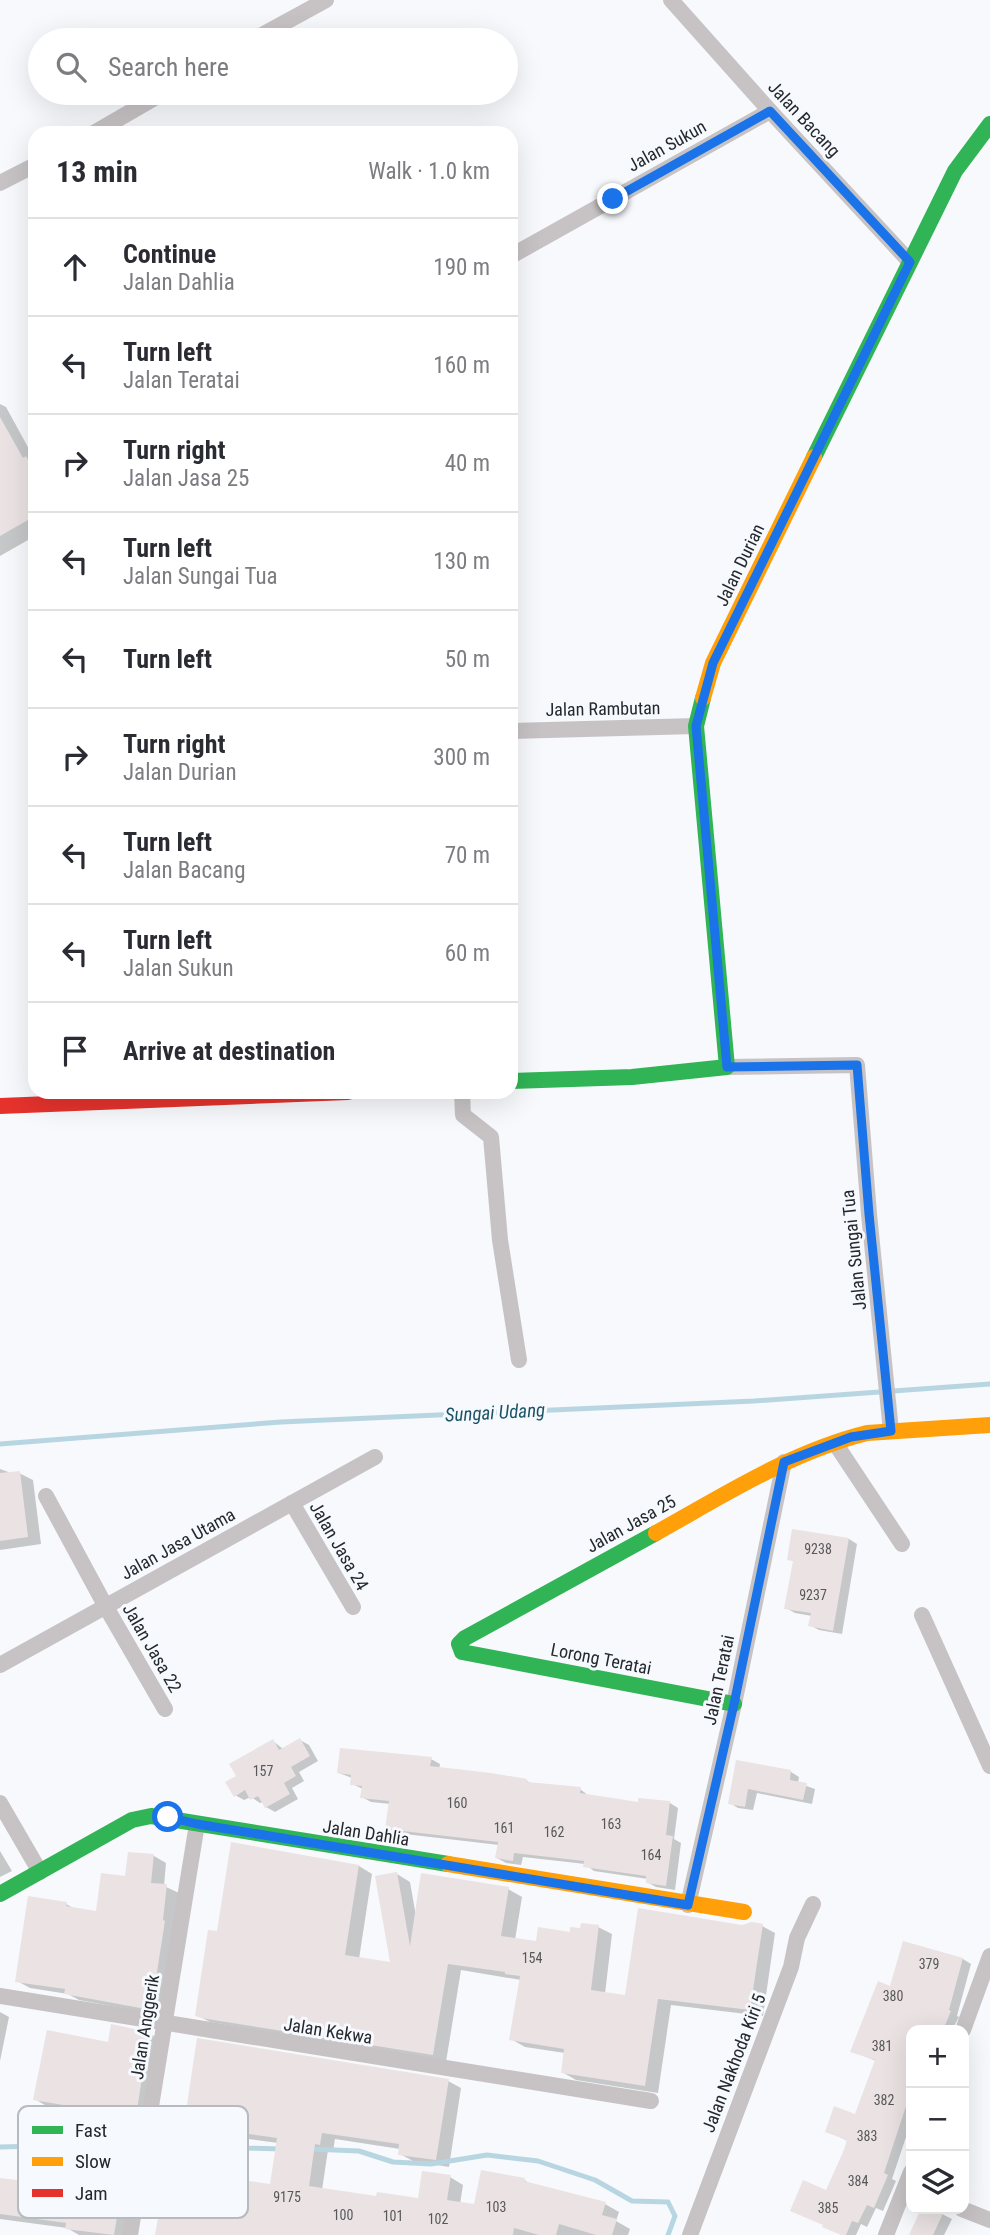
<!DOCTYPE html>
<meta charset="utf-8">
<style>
body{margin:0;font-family:"Roboto Condensed",sans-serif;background:#f2f2f3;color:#2b2b33}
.controls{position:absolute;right:21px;bottom:21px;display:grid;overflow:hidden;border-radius:14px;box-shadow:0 7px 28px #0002}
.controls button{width:63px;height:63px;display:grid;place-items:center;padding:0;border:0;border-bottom:2px solid #e1e1e2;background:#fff;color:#2b2b33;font:35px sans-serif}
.stop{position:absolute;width:21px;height:21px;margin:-16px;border:5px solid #1a73e8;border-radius:50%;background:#fff}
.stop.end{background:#1a73e8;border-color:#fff;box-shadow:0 2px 7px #0008}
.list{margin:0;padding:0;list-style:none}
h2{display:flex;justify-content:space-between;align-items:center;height:91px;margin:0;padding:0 28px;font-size:30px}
h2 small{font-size:23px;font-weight:400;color:#7c7c81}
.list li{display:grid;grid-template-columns:46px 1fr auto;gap:21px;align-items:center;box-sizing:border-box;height:98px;padding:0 28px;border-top:2px solid #e1e1e2}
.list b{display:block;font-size:26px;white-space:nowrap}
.list p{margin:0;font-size:23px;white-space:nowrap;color:#7c7c81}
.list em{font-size:23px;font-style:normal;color:#7c7c81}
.icon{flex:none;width:38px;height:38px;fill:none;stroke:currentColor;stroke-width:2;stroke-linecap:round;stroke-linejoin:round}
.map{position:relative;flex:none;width:990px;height:2235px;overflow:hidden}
.search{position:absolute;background:#fff;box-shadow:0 7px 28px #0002;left:28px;top:28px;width:490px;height:77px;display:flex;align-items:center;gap:18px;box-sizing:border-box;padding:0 24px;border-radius:38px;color:#7c7c81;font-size:26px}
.panel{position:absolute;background:#fff;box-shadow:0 7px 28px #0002;left:28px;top:126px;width:490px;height:973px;border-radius:21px}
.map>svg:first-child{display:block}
.shadow{fill:#0003}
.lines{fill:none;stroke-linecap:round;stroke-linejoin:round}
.stream{stroke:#b8d6e1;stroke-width:5}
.building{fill:#eae2e3}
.street{stroke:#c7c3c5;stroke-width:16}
.fast{stroke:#30b455;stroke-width:16}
.slow{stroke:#ff9f0a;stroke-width:16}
.jam{stroke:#e5322d;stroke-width:16}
.route{stroke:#1a73e8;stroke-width:9}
.labels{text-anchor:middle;stroke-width:6;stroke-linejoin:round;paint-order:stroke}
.number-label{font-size:14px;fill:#57585b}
.street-label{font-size:18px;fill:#25282c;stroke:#f6f9fd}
.water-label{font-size:19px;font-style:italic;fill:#1c5364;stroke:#f6f9fd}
.key{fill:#f6f9fd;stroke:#b7babe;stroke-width:2}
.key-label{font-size:19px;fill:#25282c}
</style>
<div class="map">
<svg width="990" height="2235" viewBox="0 0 990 2235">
<rect width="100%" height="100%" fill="#f7f9fc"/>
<g class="shadow">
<path d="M0 404 6 407 35 460V536L0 556Z"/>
<path d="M0 1469 11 1473H19L33 1480 41 1544 0 1550Z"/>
<path d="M849 1539 857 1544 842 1634 819 1630 810 1625 812 1616 795 1613 786 1608 795 1562 789 1559Z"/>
<path d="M300 1740 309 1745 318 1761 299 1772 304 1781 292 1788 298 1799 275 1812 266 1807 263 1802 260 1803 251 1797 244 1800 235 1795 238 1777 273 1741 283 1749Z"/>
<path d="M431 1759 440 1764 439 1769 527 1781 532 1784 580 1789 589 1796 639 1804 640 1799 670 1803 678 1808 674 1839 681 1843 675 1890 656 1887 647 1882 648 1879 594 1871 585 1864 523 1857 521 1865 506 1863 497 1858 499 1845 396 1833 387 1828 391 1804 371 1802 362 1797 363 1789 352 1784V1778L339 1773Z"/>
<path d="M738 1762 791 1772 799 1777 798 1783 815 1789 812 1804 757 1793 753 1810 738 1808 730 1803Z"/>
<path d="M0 1851 12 1871 0 1877Z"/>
<path d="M129 1853 154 1856 166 1863 164 1886 179 1893 164 2016 79 2000 68 1994 30 1988 17 1981 66 1904 77 1910 98 1913 126 1878Z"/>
<path d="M359 1866 372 1874 359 1959 393 1964 397 1874 410 1882 416 1916 508 1889 522 1897 515 1940 537 1943 598 1927 612 1934 605 1994 627 1997 742 1927 762 1926 775 1933 763 2016 671 2005 658 2093 576 2080 562 2072 565 2053 525 2047 511 2039 521 1980 461 1970 446 2062 210 2022 197 2015 218 1933Z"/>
<path d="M904 1943 963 1959 971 1964 957 2016 959 2017 952 2030H911V2122L892 2179 896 2181 883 2211 876 2208 867 2227 861 2224 856 2235H842L827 2192 848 2141 827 2131 856 2116 876 2061 852 2051 891 1988Z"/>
<path d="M0 2012 9 2017 0 2061Z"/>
<path d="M147 2032 161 2040 149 2124 48 2107 35 2099 109 2044Z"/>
<path d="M448 2081 461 2088 449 2167 413 2161 400 2154V2149L335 2139 333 2151 328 2150 322 2190 378 2198 419 2200 450 2177 463 2185 460 2204 476 2206 524 2180 533 2185 605 2204 619 2212 616 2221 630 2229 628 2235H156L211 2215 271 2186 278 2143 199 2132 186 2124Z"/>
<path d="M130 2160 143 2168 127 2235H79L67 2228 0 2219V2179L19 2182 82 2172Z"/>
<path d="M923 2209H932L952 2219 944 2235H911Z"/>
</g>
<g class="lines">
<g class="stream">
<path d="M0 1444 281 1422 754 1401 990 1384"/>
<path d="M169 2143 178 2145 226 2141 241 2148 283 2149"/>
<path d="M0 2147 38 2146 87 2139H132"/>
<path d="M310 2149 359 2151 393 2162 431 2164 487 2155 538 2161 595 2180 632 2201 668 2202 675 2216 668 2235"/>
</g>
</g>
<g class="building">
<path d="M0 417 23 458 26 456 35 472V516L0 536Z"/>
<path d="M20 1471 28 1537 0 1541V1473Z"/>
<path d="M792 1529 849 1538 833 1631 808 1626 811 1613 784 1609 793 1561 787 1560Z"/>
<path d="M300 1738 310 1756 291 1767 296 1776 284 1783 290 1794 265 1808 258 1796 250 1800 245 1790 234 1797 225 1782 236 1776 229 1764 273 1739 279 1750Z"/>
<path d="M340 1748 432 1757 430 1766 491 1773 527 1779V1782L581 1787 580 1793 638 1802V1798L670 1801 666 1835 673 1836 666 1886 646 1883V1876L583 1867 584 1861 514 1853 513 1861 495 1858 498 1842 385 1829 389 1801 360 1798 362 1786 350 1785 351 1775 337 1773Z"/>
<path d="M736 1760 791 1770 790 1780 807 1783 803 1800 748 1789 745 1807 728 1804Z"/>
<path d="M231 1842 359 1865 345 1955 390 1962 375 1876 397 1872 410 1946 421 1873 509 1887 501 1936 536 1941 538 1927 570 1932V1927L580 1928 581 1923 599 1925 591 1990 625 1995 638 1908 742 1925 752 1922 763 1924 750 2010 658 1999 645 2086 561 2073 564 2049 509 2040 520 1976 505 1974V1972L448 1964 433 2055 201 2018 195 2016 208 1930 217 1931Z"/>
<path d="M128 1852 154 1854 151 1883 167 1884 163 1920 165 1921 151 2010 64 1994 65 1989 15 1982 28 1896 67 1902 66 1906 96 1911 101 1873 125 1876Z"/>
<path d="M903 1941 963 1958 949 2010 951 2011 943 2030H911V2091L884 2173 888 2175 874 2208 867 2205 858 2223 852 2221 846 2235H841L822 2227 823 2225 790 2211 803 2180 826 2190 844 2150 847 2140 825 2132 834 2106 855 2114 875 2060 850 2052 878 1981 890 1986Z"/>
<path d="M111 2024 149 2032 136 2117 33 2100 47 2030 108 2042Z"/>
<path d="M197 2038 449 2079 436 2160 398 2155 399 2144 322 2133 320 2145 315 2144 309 2186 376 2196 377 2192 418 2198 422 2171 451 2175 447 2200 474 2204 481 2170 525 2178 524 2181 606 2202 602 2215 617 2219 612 2235H596L559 2224 556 2235H539L514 2228 513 2235H155L160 2206 209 2213 215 2176 270 2184 277 2138 184 2125Z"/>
<path d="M84 2151 131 2159 125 2194 121 2193 114 2235 65 2229 66 2223 0 2214V2178L17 2180 20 2161 80 2170Z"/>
<path d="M921 2209H945L933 2235H909Z"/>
</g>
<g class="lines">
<g class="street">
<path d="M671 0 770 111 910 262"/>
<path d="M253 40 326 0"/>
<path d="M94 133 163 93"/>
<path d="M0 183 35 165"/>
<path d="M511 256 770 111"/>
<path d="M511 731 696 726"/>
<path d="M727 1067 857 1065 869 1214 891 1431"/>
<path d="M462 1092 463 1115 491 1137 500 1240 519 1360"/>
<path d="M835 1443 902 1544"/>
<path d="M46 1496 106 1607 165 1709"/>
<path d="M292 1503 353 1607"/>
<path d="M922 1615 990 1766"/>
<path d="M0 1665 375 1457"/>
<path d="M0 1803 40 1872"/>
<path d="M688 1905 734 1704 784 1462"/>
<path d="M0 1996 651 2101"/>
<path d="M963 2030 990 1956"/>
<path d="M962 2209 990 2220"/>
<path d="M130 2235 197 1824"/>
<path d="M690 2235 791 1967 797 1938 813 1904"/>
<path d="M886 2235 911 2172"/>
</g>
<g class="fast">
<path d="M814 457 955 171 990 124"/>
<path d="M511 1081 632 1077 727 1067 696 726 703 698"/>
<path d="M656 1533 465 1638 459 1644 462 1652 734 1704"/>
<path d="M0 1894 132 1820 151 1816 448 1864"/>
</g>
<g class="slow">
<path d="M703 698 713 663 814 457"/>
<path d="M656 1533C724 1495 791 1452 867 1433L990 1425"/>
<path d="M448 1864 744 1912"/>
</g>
<path class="jam" d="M0 1106 348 1092"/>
</g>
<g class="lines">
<path class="route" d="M168 1817 197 1824 688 1905 734 1704 784 1462 851 1437 891 1431 869 1214 857 1065 727 1067 696 726 713 663 910 262 770 111 613 199"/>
</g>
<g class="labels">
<g class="number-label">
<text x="818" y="1554">9238</text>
<text x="813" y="1600">9237</text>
<text x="263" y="1776">157</text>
<text x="457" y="1808">160</text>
<text x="611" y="1829">163</text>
<text x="504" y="1833">161</text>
<text x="554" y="1837">162</text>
<text x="651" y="1860">164</text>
<text x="532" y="1963">154</text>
<text x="929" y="1969">379</text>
<text x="893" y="2001">380</text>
<text x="882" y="2051">381</text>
<text x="884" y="2105">382</text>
<text x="867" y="2141">383</text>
<text x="858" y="2186">384</text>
<text x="287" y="2202">9175</text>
<text x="496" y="2212">103</text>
<text x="828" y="2213">385</text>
<text x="343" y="2220">100</text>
<text x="393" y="2221">101</text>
<text x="438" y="2224">102</text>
</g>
<g class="street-label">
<text transform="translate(804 119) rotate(47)" y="6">Jalan Bacang</text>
<text transform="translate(667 146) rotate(-29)" y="6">Jalan Sukun</text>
<text transform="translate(740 565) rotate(-64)" y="6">Jalan Durian</text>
<text transform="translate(603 709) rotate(-1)" y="6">Jalan Rambutan</text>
<text transform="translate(854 1250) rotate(-96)" y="6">Jalan Sungai Tua</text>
<text transform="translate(631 1524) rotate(-29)" y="6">Jalan Jasa 25</text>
<text transform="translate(178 1544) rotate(-29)" y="6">Jalan Jasa Utama</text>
<text transform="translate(339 1546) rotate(60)" y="6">Jalan Jasa 24</text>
<text transform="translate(152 1648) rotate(60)" y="6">Jalan Jasa 22</text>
<text transform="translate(601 1659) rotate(11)" y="6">Lorong Teratai</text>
<text transform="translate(719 1680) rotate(-78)" y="6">Jalan Teratai</text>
<text transform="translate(366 1833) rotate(9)" y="6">Jalan Dahlia</text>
<text transform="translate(145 2027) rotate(-81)" y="6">Jalan Anggerik</text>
<text transform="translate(328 2031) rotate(9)" y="6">Jalan Kekwa</text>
<text transform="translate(734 2063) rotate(-69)" y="6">Jalan Nakhoda Kiri 5</text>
</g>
<g class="water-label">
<text transform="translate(495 1412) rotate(-3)" y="7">Sungai Udang</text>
</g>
</g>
<rect x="18" y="2106" width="230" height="112" rx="10" class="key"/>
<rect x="32" y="2126" width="31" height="8" fill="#30b455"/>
<rect x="32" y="2157" width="31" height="9" fill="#ff9f0a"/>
<rect x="32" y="2189" width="31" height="8" fill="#e5322d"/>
<g class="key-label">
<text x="75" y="2137">Fast</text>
<text x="75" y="2168">Slow</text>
<text x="75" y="2200">Jam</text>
</g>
</svg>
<div class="controls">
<button>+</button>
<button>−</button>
<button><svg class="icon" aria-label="layers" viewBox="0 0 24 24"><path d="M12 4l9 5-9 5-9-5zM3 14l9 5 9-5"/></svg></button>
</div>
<div class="stop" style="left:168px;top:1817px"></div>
<div class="stop end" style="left:613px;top:199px"></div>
<div class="search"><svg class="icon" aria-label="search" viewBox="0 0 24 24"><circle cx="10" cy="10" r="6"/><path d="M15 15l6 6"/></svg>Search here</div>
<section class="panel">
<h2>13 min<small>Walk · 1.0 km</small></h2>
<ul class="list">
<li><svg class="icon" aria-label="ahead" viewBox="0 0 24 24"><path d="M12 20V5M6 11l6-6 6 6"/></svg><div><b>Continue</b><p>Jalan Dahlia</p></div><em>190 m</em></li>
<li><svg class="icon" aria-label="left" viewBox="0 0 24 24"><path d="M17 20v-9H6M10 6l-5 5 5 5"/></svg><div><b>Turn left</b><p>Jalan Teratai</p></div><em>160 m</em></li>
<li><svg class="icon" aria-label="right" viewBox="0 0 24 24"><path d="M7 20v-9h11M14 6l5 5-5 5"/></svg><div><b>Turn right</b><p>Jalan Jasa 25</p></div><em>40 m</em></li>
<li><svg class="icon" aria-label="left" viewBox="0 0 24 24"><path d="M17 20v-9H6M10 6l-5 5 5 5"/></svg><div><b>Turn left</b><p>Jalan Sungai Tua</p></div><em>130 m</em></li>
<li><svg class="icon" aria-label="left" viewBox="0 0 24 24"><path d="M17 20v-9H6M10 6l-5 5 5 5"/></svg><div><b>Turn left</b></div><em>50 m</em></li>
<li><svg class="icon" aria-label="right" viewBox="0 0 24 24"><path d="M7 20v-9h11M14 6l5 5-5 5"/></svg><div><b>Turn right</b><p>Jalan Durian</p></div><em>300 m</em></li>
<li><svg class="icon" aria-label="left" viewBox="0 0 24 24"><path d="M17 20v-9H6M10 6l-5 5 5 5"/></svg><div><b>Turn left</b><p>Jalan Bacang</p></div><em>70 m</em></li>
<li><svg class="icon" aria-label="left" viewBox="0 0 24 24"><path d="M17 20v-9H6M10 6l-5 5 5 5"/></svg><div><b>Turn left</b><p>Jalan Sukun</p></div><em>60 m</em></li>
<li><svg class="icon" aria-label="arrive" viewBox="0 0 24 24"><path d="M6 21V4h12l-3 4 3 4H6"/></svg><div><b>Arrive at destination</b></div></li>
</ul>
</section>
</div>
